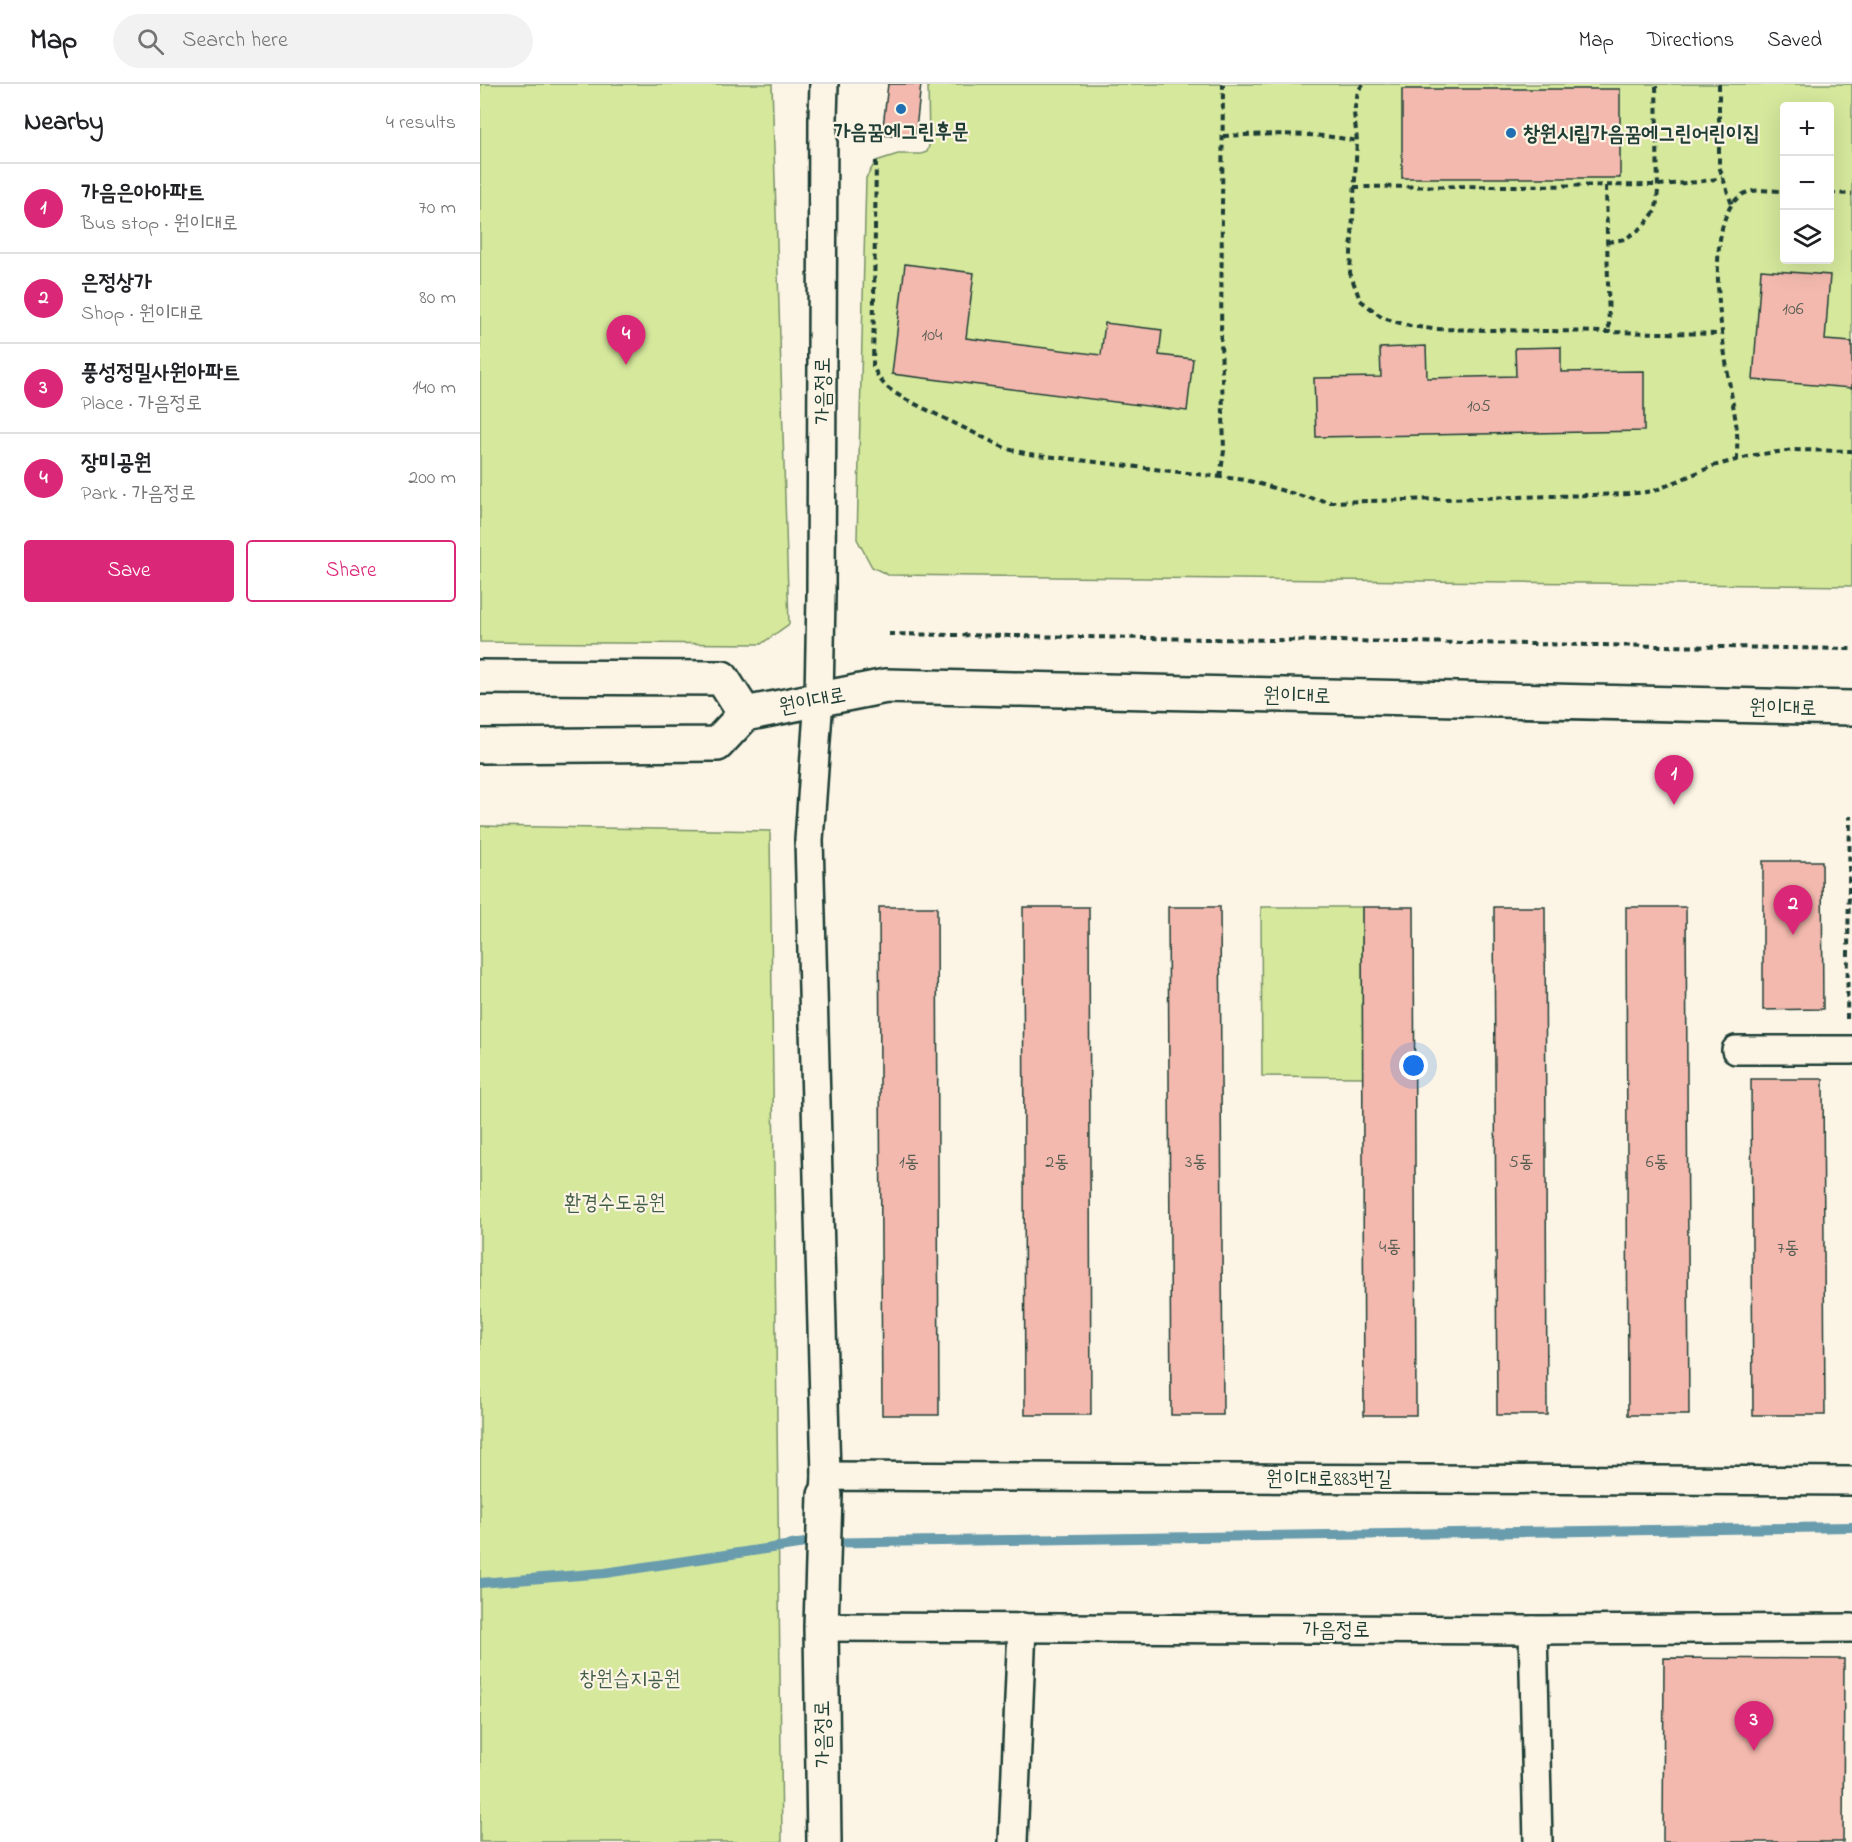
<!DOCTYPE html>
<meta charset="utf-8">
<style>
body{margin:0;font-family:"Indie Flower","Poor Story",sans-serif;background:#f2f2f2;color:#202124}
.controls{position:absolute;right:18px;top:18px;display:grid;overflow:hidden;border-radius:6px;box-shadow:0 6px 24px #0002}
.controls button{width:54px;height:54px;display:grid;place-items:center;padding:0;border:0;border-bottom:2px solid #e0e0e0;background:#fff;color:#202124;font:30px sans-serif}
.you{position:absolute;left:934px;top:982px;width:21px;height:21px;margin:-15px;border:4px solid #fff;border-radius:50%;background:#1a73e8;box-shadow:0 0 0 9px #1a73e833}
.badge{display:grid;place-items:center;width:39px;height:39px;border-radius:50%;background:#db2777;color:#fff;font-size:20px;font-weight:700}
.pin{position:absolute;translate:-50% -50px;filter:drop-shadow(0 2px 3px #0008)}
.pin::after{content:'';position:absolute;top:32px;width:21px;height:18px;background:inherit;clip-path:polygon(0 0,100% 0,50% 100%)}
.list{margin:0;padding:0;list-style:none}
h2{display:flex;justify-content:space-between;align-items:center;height:78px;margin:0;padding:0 24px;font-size:26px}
h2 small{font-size:20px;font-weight:400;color:#757577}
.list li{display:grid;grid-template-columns:39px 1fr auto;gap:18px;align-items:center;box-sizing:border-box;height:90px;padding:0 24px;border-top:2px solid #e0e0e0}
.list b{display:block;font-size:22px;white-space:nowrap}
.list p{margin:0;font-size:20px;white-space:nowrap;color:#757577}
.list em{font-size:20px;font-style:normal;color:#757577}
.actions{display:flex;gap:12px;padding:18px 24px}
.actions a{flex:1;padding:14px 0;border:2px solid #db2777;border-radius:6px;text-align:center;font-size:21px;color:#db2777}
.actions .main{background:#db2777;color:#fff}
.icon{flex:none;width:33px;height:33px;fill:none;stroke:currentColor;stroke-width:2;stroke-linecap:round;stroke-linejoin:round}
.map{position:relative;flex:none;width:1372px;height:1758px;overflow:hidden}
header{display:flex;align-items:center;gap:36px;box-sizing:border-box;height:84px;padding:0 30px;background:#fff;border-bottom:2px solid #e0e0e0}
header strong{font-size:28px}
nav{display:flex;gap:33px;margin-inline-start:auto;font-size:21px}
.search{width:420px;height:54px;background:#f2f2f2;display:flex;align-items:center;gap:15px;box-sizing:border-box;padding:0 21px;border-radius:33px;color:#757577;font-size:22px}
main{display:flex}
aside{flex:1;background:#fff}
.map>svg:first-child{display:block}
.green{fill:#d5e89c;stroke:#7a9268;stroke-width:1.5;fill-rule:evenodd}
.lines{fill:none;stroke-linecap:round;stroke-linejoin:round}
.stream{stroke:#699cad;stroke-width:10}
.building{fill:#f3b9ae;stroke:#1f3d34;stroke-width:1.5}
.minor-casing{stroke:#1f3d34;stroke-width:32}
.tertiary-casing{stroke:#1f3d34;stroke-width:38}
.primary-casing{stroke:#1f3d34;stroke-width:38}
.path{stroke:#1f3d34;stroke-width:4;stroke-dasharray:6 4.5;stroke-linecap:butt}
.minor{stroke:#fcf5e5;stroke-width:27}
.tertiary{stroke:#fcf5e5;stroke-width:33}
.primary{stroke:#fcf5e5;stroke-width:33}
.poi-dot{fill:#1f6fb2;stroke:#fcf5e5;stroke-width:2}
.labels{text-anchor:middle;stroke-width:4.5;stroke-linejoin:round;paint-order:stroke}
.number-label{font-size:18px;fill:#545c52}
.poi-label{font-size:21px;font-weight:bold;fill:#1f3d34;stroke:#fcf5e5}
.street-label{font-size:21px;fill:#1f3d34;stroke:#fcf5e5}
.park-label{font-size:21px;fill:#435f49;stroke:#fcf5e5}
</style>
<header>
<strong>Map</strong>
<div class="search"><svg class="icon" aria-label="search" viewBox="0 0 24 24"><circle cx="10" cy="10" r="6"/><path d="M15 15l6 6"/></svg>Search here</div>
<nav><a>Map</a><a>Directions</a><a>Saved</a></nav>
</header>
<main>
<aside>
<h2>Nearby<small>4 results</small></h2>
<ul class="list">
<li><span class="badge">1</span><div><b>가음은아아파트</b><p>Bus stop · 원이대로</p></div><em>70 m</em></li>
<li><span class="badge">2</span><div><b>은정상가</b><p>Shop · 원이대로</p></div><em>80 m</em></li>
<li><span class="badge">3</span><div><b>풍성정밀사원아파트</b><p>Place · 가음정로</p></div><em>140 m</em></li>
<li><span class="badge">4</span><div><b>장미공원</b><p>Park · 가음정로</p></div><em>200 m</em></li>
</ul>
<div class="actions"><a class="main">Save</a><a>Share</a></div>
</aside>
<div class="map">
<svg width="1372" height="1758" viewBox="0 0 1372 1758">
<rect width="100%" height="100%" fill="#fcf5e5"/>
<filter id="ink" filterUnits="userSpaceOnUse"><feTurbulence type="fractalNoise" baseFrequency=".0167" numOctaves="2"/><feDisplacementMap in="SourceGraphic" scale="12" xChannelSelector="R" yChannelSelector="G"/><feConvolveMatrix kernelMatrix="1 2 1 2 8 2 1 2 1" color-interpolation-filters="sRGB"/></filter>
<g filter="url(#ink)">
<g class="green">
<path d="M0 0H292L309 540 281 560 0 558Z"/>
<path d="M448 0H1372V502L408 491 392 483 377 455 386 94 396 77 418 70H441L447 68 449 62ZM1304 22H1350V176H1304Z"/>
<path d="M0 742 290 747 302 1758H0Z"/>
<path d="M781 823H882L883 993 782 992Z"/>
</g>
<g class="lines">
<path class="stream" d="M0 1499 125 1489 325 1459 1372 1443"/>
</g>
<g class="building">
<path d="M408 0H441L435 54 402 51Z"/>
<rect x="922" y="5" width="218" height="89"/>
<path d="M425 180 494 189 486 254 621 271 625 239 682 246 679 271 713 275 707 327 412 290Z"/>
<path d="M1281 186 1350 191 1345 256 1372 258V304L1273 296Z"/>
<path d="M946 262 947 294 1036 292 1035 264 1081 263V288L1164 287V347L836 353 834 294 901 293 900 264Z"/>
<path d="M1283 777H1342L1343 925 1283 926Z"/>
<path d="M399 823H457L459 1331H402Z"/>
<path d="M543 823H609L611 1331H545Z"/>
<path d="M688 823H740L743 1331H691Z"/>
<path d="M882 823H934L936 1331H884Z"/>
<path d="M1014 823H1065L1067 1331H1017Z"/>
<path d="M1146 823H1206L1209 1331H1148Z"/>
<path d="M1271 995H1343L1345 1331H1273Z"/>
<path d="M1184 1574 1364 1575 1363 1758H1183Z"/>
</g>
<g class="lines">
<g class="minor-casing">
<g id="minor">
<path d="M344 0 343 34 341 512 339 614 329 756 346 1392"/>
<path d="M1256 966H1372"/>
<path d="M345 1408 346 1392 1372 1397"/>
<path d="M341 1543 1053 1546 1372 1544"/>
<path d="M1053 1546 1058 1758"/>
<path d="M533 1758 542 1543"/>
</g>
</g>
<g class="tertiary-casing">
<path id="tertiary" d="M344 1758 341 1543 345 1411"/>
</g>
<g class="primary-casing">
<g id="primary">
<path d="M0 593 242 594 265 630"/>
<path d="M0 662 237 660 265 630 406 602 1372 624"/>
</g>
</g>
<g class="path">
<path d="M883 0 878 7 874 29 877 57 870 189 880 216 903 234 930 242 953 245 1241 250"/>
<path d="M1239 0V82L1252 121"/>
<path d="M743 52C786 50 834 48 877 57"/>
<path d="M396 77 393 282C401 301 409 306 427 316L527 365 549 370 766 396 825 413 851 418 1148 410 1174 407 1233 382 1275 371 1313 366 1372 367"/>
<path d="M1126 102 1129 248"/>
<path d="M874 103 1178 101 1218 98 1242 94"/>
<path d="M1350 109 1372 110"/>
<path d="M1128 158 1145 155 1163 143 1176 126 1178 106 1176 0"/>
<path d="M1257 376C1257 364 1258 351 1256 339 1250 296 1212 127 1268 108 1279 105 1293 107 1304 107"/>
<path d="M740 393 744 367 741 255 743 0"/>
<path d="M409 550 1372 565"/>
<path d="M1367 935 1370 732"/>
</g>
<use href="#minor" class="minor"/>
<use href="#tertiary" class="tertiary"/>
<use href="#primary" class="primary"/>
</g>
</g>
<g class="poi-dot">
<circle cx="421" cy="25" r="6"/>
<circle cx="1031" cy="49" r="6"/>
</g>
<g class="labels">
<g class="number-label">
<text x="1313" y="230">106</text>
<text x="452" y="256">104</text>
<text x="999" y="327">105</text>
<text x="429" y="1083">1동</text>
<text x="577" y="1083">2동</text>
<text x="716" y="1083">3동</text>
<text x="1041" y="1083">5동</text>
<text x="1177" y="1083">6동</text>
<text x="910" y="1168">4동</text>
<text x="1308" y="1169">7동</text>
</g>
<g class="poi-label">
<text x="421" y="54">가음꿈에그린후문</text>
<text x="1043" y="56" text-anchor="start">창원시립가음꿈에그린어린이집</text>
</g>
<g class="street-label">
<text transform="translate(342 307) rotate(-90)" y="7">가음정로</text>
<text transform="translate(817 611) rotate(1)" y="7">원이대로</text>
<text transform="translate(332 616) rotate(-11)" y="7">원이대로</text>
<text transform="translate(1303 623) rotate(1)" y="7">원이대로</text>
<text x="849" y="1401">원이대로883번길</text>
<text x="856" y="1552">가음정로</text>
<text transform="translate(342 1650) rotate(-91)" y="7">가음정로</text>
</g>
<g class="park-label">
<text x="135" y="1125">환경수도공원</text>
<text x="150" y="1601">창원습지공원</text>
</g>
</g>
</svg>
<div class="controls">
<button>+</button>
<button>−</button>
<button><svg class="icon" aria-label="layers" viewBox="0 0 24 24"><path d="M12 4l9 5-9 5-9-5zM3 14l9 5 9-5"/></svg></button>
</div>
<div class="you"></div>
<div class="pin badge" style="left:1194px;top:721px">1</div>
<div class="pin badge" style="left:1313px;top:851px">2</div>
<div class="pin badge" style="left:1274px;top:1667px">3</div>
<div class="pin badge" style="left:146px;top:281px">4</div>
</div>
</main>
